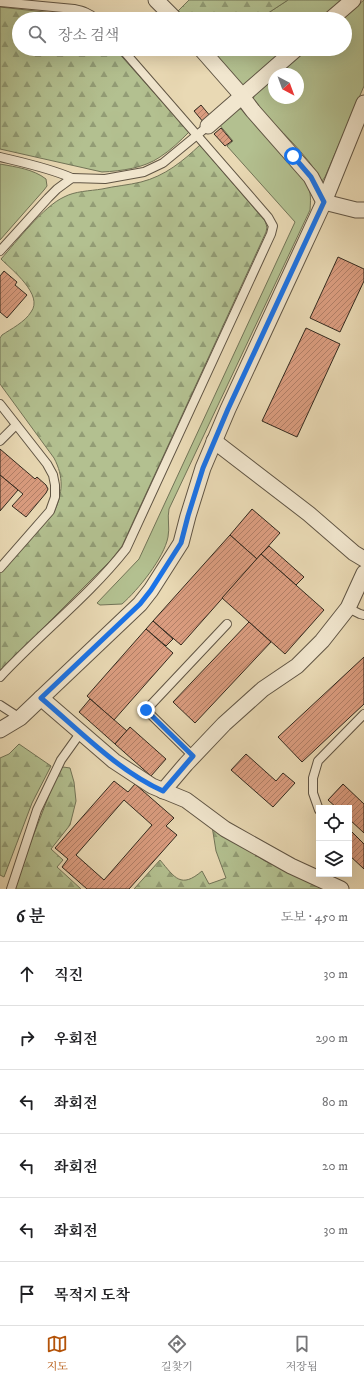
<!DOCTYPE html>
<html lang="ko">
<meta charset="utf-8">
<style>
body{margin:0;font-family:"IM FELL DW Pica","Noto Serif KR",serif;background:#f2f2f2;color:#202124}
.controls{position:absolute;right:12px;bottom:12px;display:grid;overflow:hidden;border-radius:0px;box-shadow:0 4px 16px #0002}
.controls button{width:36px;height:36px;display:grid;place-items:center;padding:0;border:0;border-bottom:1px solid #e0e0e0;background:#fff;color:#202124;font:20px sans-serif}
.compass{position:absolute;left:268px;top:68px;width:36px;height:36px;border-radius:50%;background:#fff;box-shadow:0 4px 16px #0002;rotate:139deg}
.stop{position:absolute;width:12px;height:12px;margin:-9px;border:3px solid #1a73e8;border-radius:50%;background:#fff}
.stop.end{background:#1a73e8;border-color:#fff;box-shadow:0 1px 4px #0008}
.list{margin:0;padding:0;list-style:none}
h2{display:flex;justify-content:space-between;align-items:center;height:52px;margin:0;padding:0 16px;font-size:17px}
h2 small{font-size:13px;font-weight:400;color:#757577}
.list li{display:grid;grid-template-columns:26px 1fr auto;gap:12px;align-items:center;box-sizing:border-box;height:64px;padding:0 16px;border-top:1px solid #e0e0e0}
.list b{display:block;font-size:15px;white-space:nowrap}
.list em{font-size:13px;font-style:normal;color:#757577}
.icon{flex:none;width:22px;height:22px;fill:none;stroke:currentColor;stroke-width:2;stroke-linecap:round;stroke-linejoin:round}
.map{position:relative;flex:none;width:364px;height:889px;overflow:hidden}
.search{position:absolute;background:#fff;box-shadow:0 4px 16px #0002;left:12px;right:12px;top:12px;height:44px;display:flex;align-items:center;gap:10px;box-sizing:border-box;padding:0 14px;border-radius:22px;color:#757577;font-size:15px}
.sheet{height:436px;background:#fff}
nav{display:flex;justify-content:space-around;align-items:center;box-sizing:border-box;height:56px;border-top:1px solid #e0e0e0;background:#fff;font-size:11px;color:#757577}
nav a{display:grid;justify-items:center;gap:2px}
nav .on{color:#b45309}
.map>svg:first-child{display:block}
.green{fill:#b3c090;stroke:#727457}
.forest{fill:url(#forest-firs);stroke:#727457}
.building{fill:url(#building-hatch);stroke:#32291e;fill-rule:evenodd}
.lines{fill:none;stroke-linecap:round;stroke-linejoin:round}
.lane-casing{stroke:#605544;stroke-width:10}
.street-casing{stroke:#605544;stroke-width:17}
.lane{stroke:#f1e6ce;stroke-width:8}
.street{stroke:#f1e6ce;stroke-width:15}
.route{stroke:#1a73e8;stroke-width:5}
</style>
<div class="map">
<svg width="364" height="889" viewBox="0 0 364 889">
<defs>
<pattern id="forest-firs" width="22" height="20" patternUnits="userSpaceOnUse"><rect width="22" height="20" fill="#b3c090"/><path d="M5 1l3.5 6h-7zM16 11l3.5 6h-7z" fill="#929c75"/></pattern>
<pattern id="building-hatch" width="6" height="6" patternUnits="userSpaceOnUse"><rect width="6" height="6" fill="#da9c7f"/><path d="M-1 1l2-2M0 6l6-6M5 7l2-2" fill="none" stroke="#b17f67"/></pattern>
</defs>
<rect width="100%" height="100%" fill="#e9d9b4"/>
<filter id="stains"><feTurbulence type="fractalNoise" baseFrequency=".005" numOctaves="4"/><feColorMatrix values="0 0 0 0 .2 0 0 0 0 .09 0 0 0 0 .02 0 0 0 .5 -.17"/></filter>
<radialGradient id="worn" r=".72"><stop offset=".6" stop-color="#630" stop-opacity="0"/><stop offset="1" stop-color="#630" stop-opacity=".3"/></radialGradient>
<g class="green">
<path d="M288 0H343L321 19H259Z"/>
<path d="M364 0V86L325 177 322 181C306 153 280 130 257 107L253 100 254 96 274 76V98H298V74H277L306 49H345V19H341Z"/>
<path d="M210 49H286L243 86Z"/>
<path d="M236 108 241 109 304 179C311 190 311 196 310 210L169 509C167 518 170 528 168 537 164 558 138 590 122 604L100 605 97 603 139 559 295 222 227 146 233 141 218 123Z"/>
<path d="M0 164C16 167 33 169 46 179L47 186 44 190 0 240Z"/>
</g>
<g class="forest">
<path d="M189 0H288L259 19H183L177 12Z"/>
<path d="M0 7 80 16 86 19H19V49H115L189 132C180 141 171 150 160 157 144 168 122 171 102 172L0 149Z"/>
<path d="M200 145 265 221 267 227 266 232 122 546 111 560 0 671V573L54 512C63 493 64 477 54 458L0 384V338L2 335C11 329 25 322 31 312 44 295 12 270 1 259 16 242 44 206 64 197 75 191 90 191 102 189 115 186 129 185 141 182 165 176 183 161 200 145Z"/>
<path d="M19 744 51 766 32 803 4 877 0 875V758L9 754Z"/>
<path d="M63 767 70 768 74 782 76 801 70 825 51 849 63 860 57 867 81 889H15L25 857 58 772Z"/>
<path d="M212 826 265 861 327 889H134L160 860C175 878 181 889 202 871L209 884 226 878 216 851Z"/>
</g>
<g class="building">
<path d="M201 105 211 117 204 123 194 111Z"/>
<path d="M221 128 232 141 225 146 214 134Z"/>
<path d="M338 257 364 269V281L340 332 310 318Z"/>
<path d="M4 271 17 282 15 285 27 295 7 318 0 312V276Z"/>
<path d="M306 328 340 344 297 437 262 421Z"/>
<path d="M0 449 35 479 37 477 46 485 48 489 46 493 26 517 12 506 23 494 0 475Z"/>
<path d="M0 475 18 490 0 511Z"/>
<path d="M252 509 280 533 257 559 230 535Z"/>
<path d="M230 535 257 559 181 645 153 621Z"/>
<path d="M269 546 304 577 296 585 261 554Z"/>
<path d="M261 554 324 610 285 654 222 598Z"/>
<path d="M153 621 173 639 166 646 146 629Z"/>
<path d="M249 622 271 642 195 723 173 702Z"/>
<path d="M146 629 173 653 114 720 87 696Z"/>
<path d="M364 657V704L302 762 278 737Z"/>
<path d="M90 699 127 731 115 744 79 712Z"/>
<path d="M130 727 166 759 151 776 115 744Z"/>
<path d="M246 754 276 781 283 773 295 783 273 807 231 770Z"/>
<path d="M114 781 128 792 135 784 174 818 166 826 177 835 129 889H87L62 867 68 859 55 848ZM124 800 152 825 104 880 76 855Z"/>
<path d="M343 784 364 804V833L349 819V808H337L328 800Z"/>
<path d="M352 832 364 844V869L349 855V835Z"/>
</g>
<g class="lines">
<g class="lane-casing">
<g id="lane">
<path d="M0 2 74 9C83 11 90 13 96 19"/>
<path d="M0 157C25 163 49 168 72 178"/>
<path d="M0 251 48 198 57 189 72 178 105 179 144 172 163 163 208 126"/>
<path d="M0 404 47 464 53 475 55 485V497L50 511 0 568"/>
<path d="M0 441 16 425"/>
<path d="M348 608 360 614 364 615"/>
<path d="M0 677C41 633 89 596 126 549L271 234 273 226 268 217 122 49"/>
<path d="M0 705 20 718"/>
<path d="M193 756 146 710 227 624"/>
<path d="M319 810 313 793V778L318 761 364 714"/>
<path d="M11 889 37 810 61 760 81 732"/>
</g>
</g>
<g class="street-casing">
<g id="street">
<path d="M156 0 175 19"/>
<path d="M331 19 353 0"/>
<path d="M201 49 237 90 253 111 311 177 324 202 356 210H364"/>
<path d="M208 126 296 49"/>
<path d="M214 441 309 514 354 553 364 559"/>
<path d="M41 698 114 761 152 786 186 800 225 829 291 866 341 889"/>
<path d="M0 730 20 718 140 604 151 590 181 543 188 516 203 468 228 409 324 202 364 103"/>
<path d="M163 791 186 764 224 724 263 689 297 666 322 641 348 608 364 573"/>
</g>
</g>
<use href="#lane" class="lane"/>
<use href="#street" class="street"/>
</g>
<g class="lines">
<path class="route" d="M146 710 193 756 163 791C118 771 79 730 41 698L140 604 151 590 181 543 188 516 203 468 228 409 324 202 311 177 293 156"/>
</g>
<rect width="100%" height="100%" filter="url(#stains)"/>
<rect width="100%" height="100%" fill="url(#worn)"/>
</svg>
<div class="controls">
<button><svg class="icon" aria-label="locate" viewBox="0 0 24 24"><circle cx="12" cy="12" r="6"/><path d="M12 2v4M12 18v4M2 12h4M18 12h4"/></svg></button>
<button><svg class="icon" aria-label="layers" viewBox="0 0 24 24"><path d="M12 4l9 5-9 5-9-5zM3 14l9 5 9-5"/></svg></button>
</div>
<svg class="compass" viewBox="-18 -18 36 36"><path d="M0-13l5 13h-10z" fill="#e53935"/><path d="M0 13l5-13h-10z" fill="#757577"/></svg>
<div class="stop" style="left:293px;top:156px"></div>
<div class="stop end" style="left:146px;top:710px"></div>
<div class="search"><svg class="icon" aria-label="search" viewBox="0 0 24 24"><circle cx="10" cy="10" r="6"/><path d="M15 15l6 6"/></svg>장소 검색</div>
</div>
<section class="sheet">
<h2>6 분<small>도보 · 450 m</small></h2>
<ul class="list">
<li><svg class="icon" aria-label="ahead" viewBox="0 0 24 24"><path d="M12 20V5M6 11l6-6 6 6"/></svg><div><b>직진</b></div><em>30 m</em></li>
<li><svg class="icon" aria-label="right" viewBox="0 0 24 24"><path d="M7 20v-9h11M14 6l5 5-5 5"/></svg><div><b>우회전</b></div><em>290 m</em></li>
<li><svg class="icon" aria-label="left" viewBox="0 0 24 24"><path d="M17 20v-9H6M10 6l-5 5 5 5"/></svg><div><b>좌회전</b></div><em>80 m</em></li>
<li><svg class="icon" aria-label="left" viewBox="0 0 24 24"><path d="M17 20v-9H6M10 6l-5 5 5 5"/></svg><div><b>좌회전</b></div><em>20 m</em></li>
<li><svg class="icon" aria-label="left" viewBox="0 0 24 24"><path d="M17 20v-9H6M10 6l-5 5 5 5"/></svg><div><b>좌회전</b></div><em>30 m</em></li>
<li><svg class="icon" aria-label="arrive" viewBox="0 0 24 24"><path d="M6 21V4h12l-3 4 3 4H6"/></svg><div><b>목적지 도착</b></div></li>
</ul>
</section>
<nav>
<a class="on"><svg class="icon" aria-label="map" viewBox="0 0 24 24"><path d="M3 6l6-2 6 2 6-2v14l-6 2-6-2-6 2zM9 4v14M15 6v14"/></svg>지도</a>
<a><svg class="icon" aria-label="directions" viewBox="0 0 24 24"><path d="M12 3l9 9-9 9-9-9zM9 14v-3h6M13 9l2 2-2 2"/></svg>길찾기</a>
<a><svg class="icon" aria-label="saved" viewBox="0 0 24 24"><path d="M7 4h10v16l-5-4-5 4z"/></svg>저장됨</a>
</nav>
